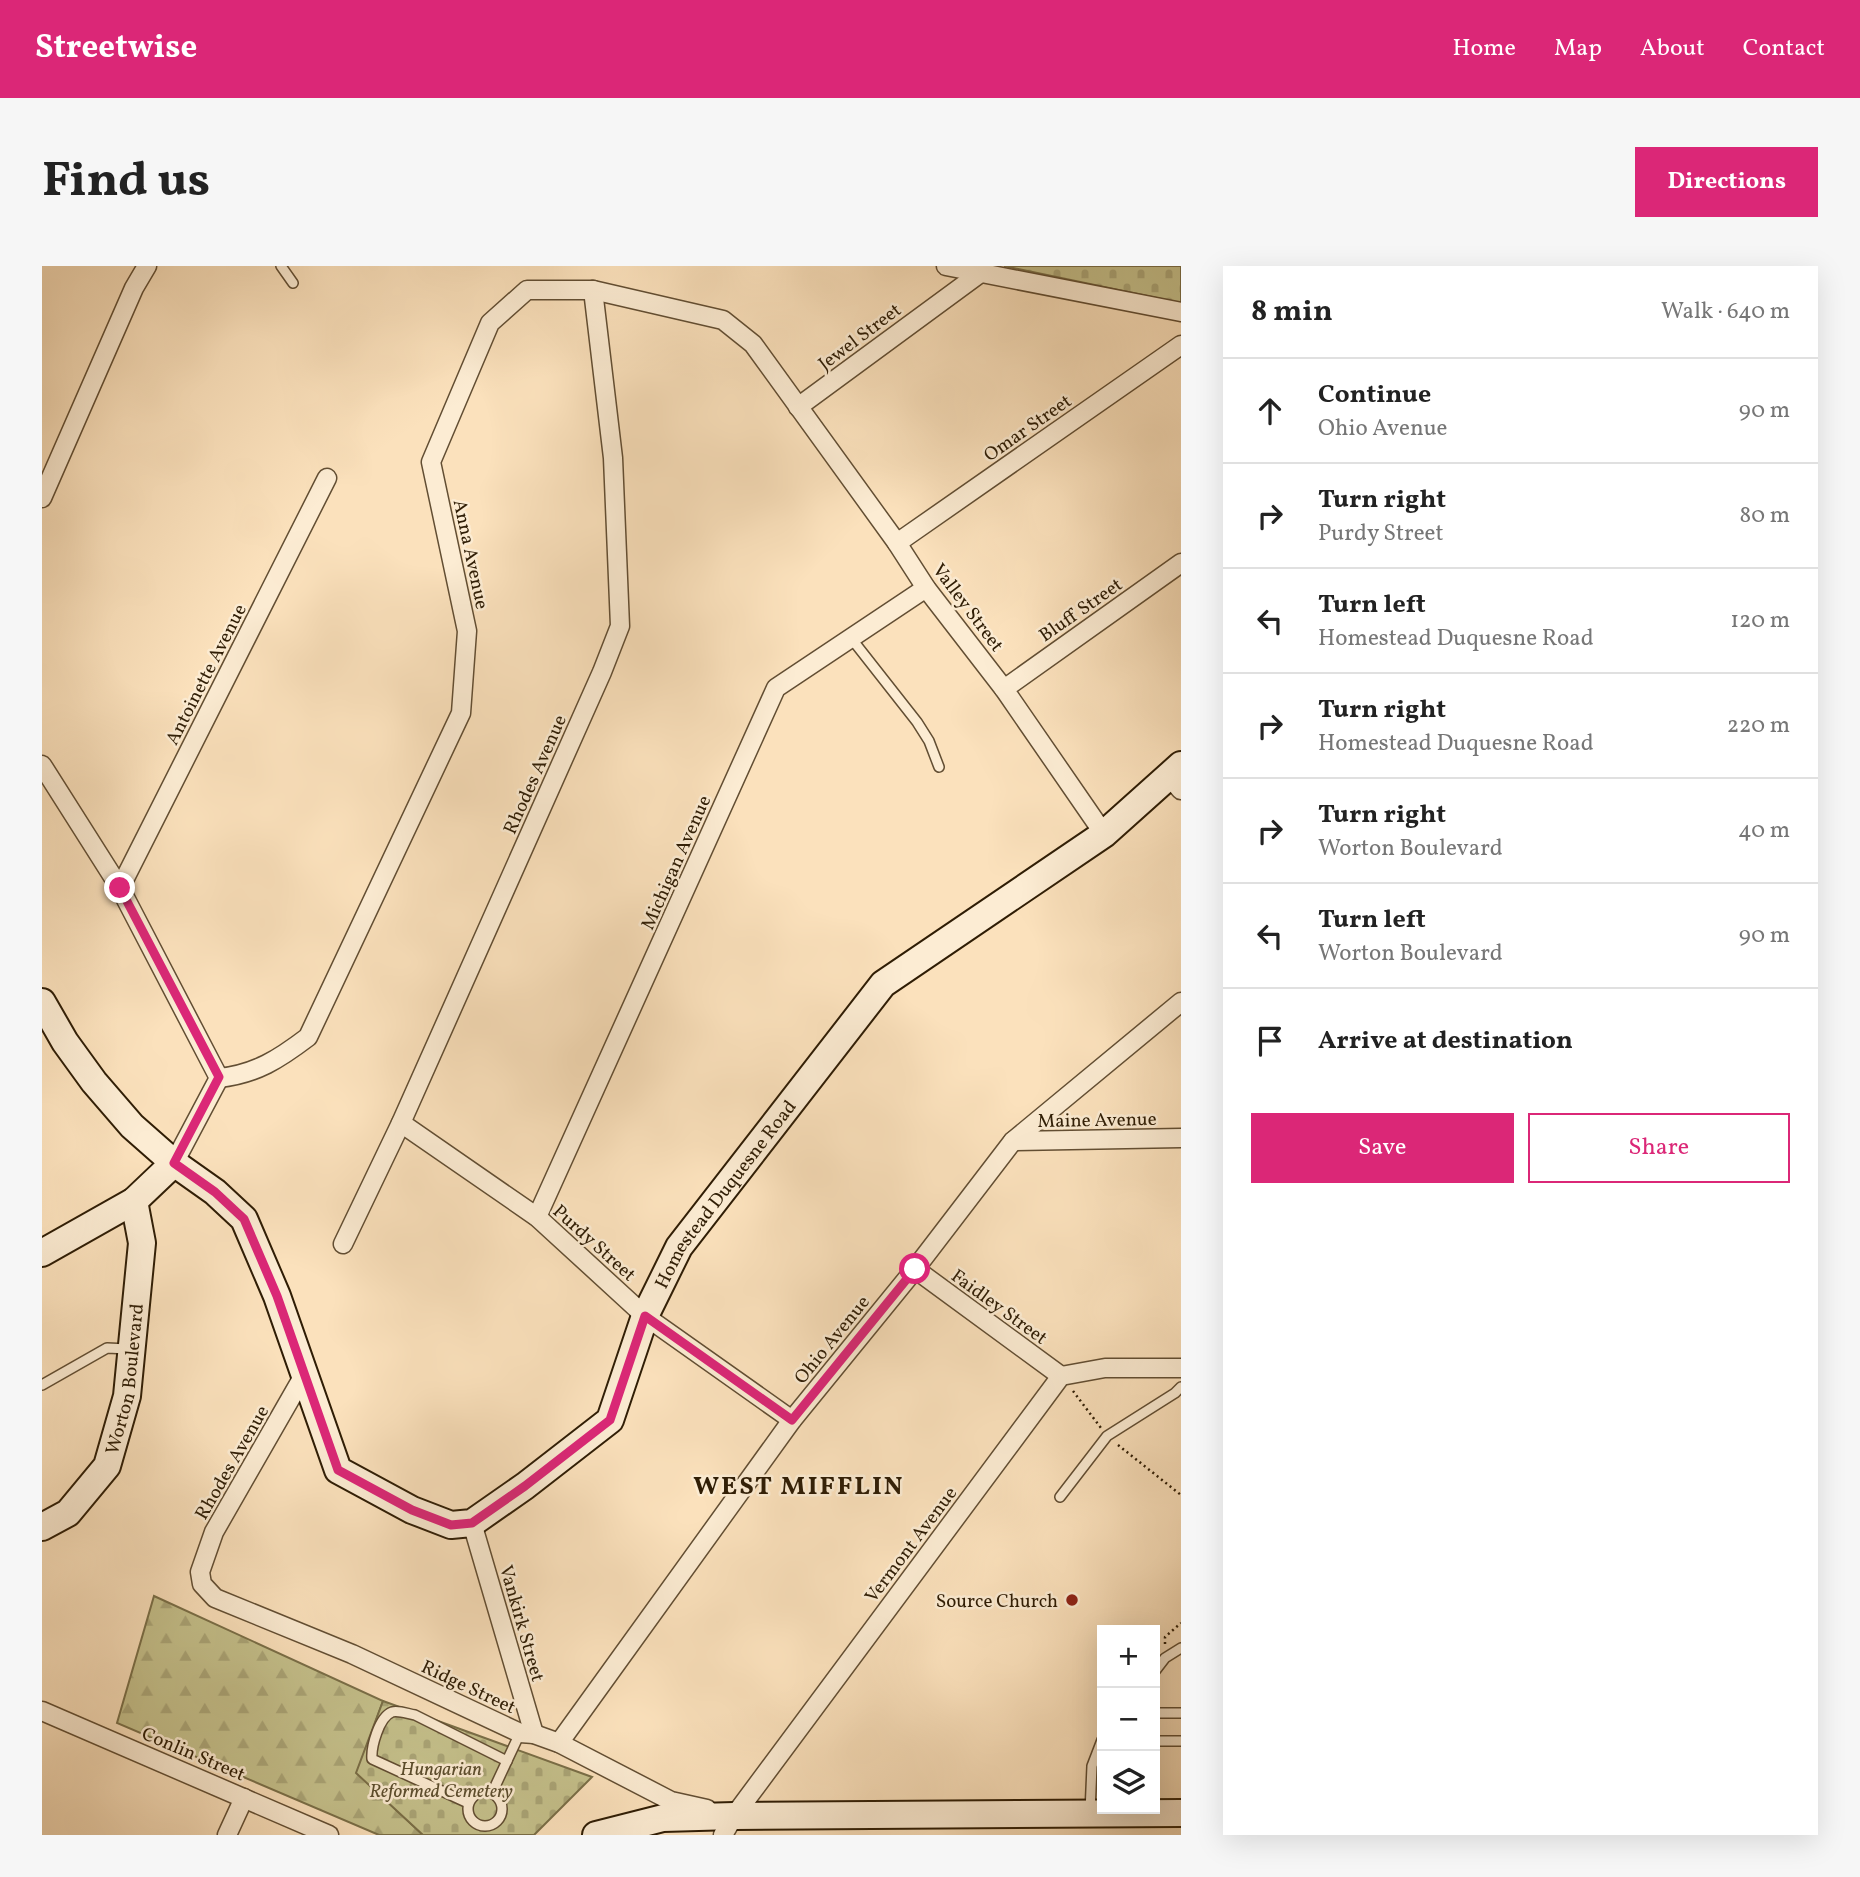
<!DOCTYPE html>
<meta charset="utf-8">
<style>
body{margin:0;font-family:Vollkorn,serif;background:#f6f6f6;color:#222}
.controls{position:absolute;right:21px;bottom:21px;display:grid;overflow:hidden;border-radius:0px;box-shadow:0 7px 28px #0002}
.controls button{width:63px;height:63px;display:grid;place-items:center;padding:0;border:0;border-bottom:2px solid #e0e0e0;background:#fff;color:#222;font:35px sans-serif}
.stop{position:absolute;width:21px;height:21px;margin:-16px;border:5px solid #db2777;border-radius:50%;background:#fff}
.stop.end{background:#db2777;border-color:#fff;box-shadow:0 2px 7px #0008}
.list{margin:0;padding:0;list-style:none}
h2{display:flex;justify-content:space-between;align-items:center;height:91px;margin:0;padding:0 28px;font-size:30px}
h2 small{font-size:23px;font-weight:400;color:#767676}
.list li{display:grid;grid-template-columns:46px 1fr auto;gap:21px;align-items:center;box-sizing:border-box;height:105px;padding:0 28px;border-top:2px solid #e0e0e0}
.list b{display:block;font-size:26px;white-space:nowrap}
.list p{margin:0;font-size:23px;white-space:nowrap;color:#767676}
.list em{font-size:23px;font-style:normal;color:#767676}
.actions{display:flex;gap:14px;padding:21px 28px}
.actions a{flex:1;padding:16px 0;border:2px solid #db2777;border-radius:0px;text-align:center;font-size:24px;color:#db2777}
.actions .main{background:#db2777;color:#fff}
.icon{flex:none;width:38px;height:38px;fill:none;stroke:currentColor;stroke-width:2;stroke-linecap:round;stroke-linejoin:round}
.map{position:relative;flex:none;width:1139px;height:1569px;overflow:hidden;border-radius:0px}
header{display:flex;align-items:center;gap:42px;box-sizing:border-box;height:98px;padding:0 35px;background:#db2777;color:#fff}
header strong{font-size:33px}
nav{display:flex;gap:38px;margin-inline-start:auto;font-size:24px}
.intro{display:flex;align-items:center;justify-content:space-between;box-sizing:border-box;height:168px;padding:0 42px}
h1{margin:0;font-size:49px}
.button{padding:18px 32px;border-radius:0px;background:#db2777;color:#fff;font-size:24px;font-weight:700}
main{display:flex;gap:42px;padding:0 42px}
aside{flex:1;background:#fff;border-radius:0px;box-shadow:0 7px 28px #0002}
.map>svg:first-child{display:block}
.forest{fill:url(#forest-firs);stroke:#7a6f48;stroke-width:2}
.cemetery{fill:url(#cemetery-stones);stroke:#7a6f48;stroke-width:2}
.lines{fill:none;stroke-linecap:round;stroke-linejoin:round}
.lane-casing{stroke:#624e33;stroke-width:12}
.street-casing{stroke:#624e33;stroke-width:21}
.secondary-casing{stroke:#2f1d05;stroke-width:30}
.path{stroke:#2f1d05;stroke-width:2.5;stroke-dasharray:2 3.5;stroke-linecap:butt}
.lane{stroke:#fcecd3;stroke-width:9}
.street{stroke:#fcecd3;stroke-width:18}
.secondary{stroke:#fcecd3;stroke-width:26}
.route{stroke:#db2777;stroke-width:9}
.poi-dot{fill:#8f2418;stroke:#fcecd3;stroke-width:2.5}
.labels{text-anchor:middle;stroke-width:5;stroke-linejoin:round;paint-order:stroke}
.street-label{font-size:19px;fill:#2f1d05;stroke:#fcecd3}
.poi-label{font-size:19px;fill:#2f1d05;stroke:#fcecd3;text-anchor:end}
.park-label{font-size:19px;font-style:italic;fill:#5c4e2e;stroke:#fcecd3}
.district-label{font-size:26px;font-weight:bold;letter-spacing:2px;fill:#2f1d05;stroke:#fcecd3}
</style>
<header>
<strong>Streetwise</strong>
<nav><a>Home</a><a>Map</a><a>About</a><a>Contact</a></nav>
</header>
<div class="intro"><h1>Find us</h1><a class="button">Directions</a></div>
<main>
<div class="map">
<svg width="1139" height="1569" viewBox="0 0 1139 1569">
<defs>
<pattern id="forest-firs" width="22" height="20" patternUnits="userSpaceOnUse" patternTransform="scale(1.75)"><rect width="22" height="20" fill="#c5c18c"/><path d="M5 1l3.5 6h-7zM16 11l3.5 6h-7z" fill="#aaa577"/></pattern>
<pattern id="cemetery-stones" width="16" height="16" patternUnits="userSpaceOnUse" patternTransform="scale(1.75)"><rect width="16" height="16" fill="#c5c18c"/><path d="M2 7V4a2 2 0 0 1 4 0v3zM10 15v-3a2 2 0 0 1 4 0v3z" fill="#aaa577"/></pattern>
</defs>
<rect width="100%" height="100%" fill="#fbe1bc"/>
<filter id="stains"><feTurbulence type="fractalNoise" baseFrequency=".00286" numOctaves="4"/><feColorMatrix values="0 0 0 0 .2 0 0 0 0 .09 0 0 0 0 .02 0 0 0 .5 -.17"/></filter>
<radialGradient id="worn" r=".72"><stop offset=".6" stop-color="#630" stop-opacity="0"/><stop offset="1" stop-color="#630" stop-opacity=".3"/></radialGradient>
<path class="forest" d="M112 1330 341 1435 315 1507 381 1569H337L75 1457Z"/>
<g class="cemetery">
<path d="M962 0H1139V37Z"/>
<path d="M341 1435 550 1511 492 1569H381L314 1507Z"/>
</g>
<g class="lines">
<g class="lane-casing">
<g id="lane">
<path d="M239 0 251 17"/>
<path d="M809 372 875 456 887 475 897 501"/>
<path d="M0 1119 65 1082 86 1083"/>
<path d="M1018 1231 1065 1170 1133 1127 1139 1121"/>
<path d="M1113 1405 1123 1392 1139 1382"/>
<path d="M1113 1447H1139"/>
<path d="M1113 1475H1139"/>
<circle cx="443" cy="1543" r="17"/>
<path d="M450 1527 478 1467"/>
<path d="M426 1537 330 1493C329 1481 337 1451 350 1446 357 1444 366 1448 373 1449L465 1495"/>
<path d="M1048 1546 1050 1500 1060 1474"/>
</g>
</g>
<g class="street-casing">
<g id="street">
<path d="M904 0 1139 46"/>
<path d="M756 141 937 8"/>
<path d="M0 232 92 22 105 0"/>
<path d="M855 277 1139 79"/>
<path d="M962 423 1139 297"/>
<path d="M0 499 78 622 177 812 132 897"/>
<path d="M1126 509 1139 524"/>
<path d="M78 622 285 212"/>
<path d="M177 812C214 808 237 793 266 771L419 447 425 365 389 196 448 57 485 24H551L681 54 711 78 855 277 884 322 962 423 1062 568"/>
<path d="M359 857 495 951 603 1050 750 1154"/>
<path d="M971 875 1139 872"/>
<path d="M495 951 734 422 884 322"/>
<path d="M301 978 359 857 560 406 578 360 571 192 551 24"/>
<path d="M873 1003 1019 1110"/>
<path d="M262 1109 172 1266 158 1306 160 1318 173 1332 310 1388 478 1467 492 1468 517 1477 629 1535 665 1543"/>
<path d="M430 1257 492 1468"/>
<path d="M0 1445 287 1569"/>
<path d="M517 1477 750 1154 873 1003 971 875 1139 736"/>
<path d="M185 1569 202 1532"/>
<path d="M681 1569 692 1550 1019 1110 1063 1102H1139"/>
</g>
</g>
<g class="secondary-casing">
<g id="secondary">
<path id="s1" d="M0 736 23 776 52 816 90 860 132 897 173 926 202 953 235 1030 296 1204 370 1244 409 1259 430 1257 483 1220 568 1154 603 1050 637 981 841 718 1062 568 1139 499"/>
<path d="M0 987 92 935 132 897"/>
<path id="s2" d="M0 1261 26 1247 65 1200 85 1130 100 977 92 935"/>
<path d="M554 1569 621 1552 692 1550 1139 1547"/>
</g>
</g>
<g class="path">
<path d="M1031 1125 1059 1162"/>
<path d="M1076 1179 1139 1229"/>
<path d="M1123 1378V1371L1139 1357"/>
</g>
<use href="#lane" class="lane"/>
<use href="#street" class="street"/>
<use href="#secondary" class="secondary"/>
</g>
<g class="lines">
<path class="route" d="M78 622 177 811 132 897 173 926 202 953 235 1030 296 1204 370 1244 409 1259 430 1257 483 1220 568 1154 603 1050 750 1154 873 1003"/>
</g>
<circle class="poi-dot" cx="1030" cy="1334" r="7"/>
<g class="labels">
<g class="street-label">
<text transform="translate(817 70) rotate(-37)" y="7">Jewel Street</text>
<text transform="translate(985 161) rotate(-35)" y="7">Omar Street</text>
<text transform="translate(430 288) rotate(78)" y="7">Anna Avenue</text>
<text transform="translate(927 341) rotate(53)" y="7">Valley Street</text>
<text transform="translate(1038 343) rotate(-35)" y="7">Bluff Street</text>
<text transform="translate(163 408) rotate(-63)" y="7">Antoinette Avenue</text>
<text transform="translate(492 508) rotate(-66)" y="7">Rhodes Avenue</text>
<text transform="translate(633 596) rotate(-66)" y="7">Michigan Avenue</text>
<text transform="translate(1055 853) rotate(-1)" y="7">Maine Avenue</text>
<text dy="7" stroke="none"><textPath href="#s1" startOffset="1143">Homestead Duquesne Road</textPath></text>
<text transform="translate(553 976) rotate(42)" y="7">Purdy Street</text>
<text transform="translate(958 1040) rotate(36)" y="7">Faidley Street</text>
<text transform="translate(789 1073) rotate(-51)" y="7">Ohio Avenue</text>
<text dy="7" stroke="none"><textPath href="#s2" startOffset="180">Worton Boulevard</textPath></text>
<text transform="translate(189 1196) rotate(-60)" y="7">Rhodes Avenue</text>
<text transform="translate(868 1278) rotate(-53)" y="7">Vermont Avenue</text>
<text transform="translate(481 1357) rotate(74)" y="7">Vankirk Street</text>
<text transform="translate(427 1420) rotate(25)" y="7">Ridge Street</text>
<text transform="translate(152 1487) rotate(23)" y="7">Conlin Street</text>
</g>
<g class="poi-label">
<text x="1016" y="1341">Source Church</text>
</g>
<g class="park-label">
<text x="399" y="1509">Hungarian<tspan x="399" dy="22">Reformed Cemetery</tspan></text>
</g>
<g class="district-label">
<text x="757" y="1228">WEST MIFFLIN</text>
</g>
</g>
<rect width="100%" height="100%" filter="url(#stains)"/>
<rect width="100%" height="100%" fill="url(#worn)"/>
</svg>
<div class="controls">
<button>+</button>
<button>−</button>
<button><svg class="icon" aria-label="layers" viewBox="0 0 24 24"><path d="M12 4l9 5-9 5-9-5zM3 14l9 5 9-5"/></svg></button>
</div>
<div class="stop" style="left:873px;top:1003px"></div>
<div class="stop end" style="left:78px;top:622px"></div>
</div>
<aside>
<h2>8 min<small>Walk · 640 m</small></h2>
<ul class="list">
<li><svg class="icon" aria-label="ahead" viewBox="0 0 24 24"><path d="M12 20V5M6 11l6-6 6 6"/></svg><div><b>Continue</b><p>Ohio Avenue</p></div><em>90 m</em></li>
<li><svg class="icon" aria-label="right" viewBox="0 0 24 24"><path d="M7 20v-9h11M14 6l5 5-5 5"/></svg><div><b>Turn right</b><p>Purdy Street</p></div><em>80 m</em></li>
<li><svg class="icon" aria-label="left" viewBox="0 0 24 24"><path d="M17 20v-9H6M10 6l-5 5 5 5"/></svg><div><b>Turn left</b><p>Homestead Duquesne Road</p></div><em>120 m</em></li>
<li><svg class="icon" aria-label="right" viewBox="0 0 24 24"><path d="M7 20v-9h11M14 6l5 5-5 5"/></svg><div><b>Turn right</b><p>Homestead Duquesne Road</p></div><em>220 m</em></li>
<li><svg class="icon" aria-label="right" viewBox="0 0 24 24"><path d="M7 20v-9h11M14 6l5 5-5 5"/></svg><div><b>Turn right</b><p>Worton Boulevard</p></div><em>40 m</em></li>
<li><svg class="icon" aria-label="left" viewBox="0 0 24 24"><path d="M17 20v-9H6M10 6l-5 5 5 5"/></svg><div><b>Turn left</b><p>Worton Boulevard</p></div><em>90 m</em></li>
<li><svg class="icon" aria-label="arrive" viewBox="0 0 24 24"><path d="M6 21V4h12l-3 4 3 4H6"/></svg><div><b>Arrive at destination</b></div></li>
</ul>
<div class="actions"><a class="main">Save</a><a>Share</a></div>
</aside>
</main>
